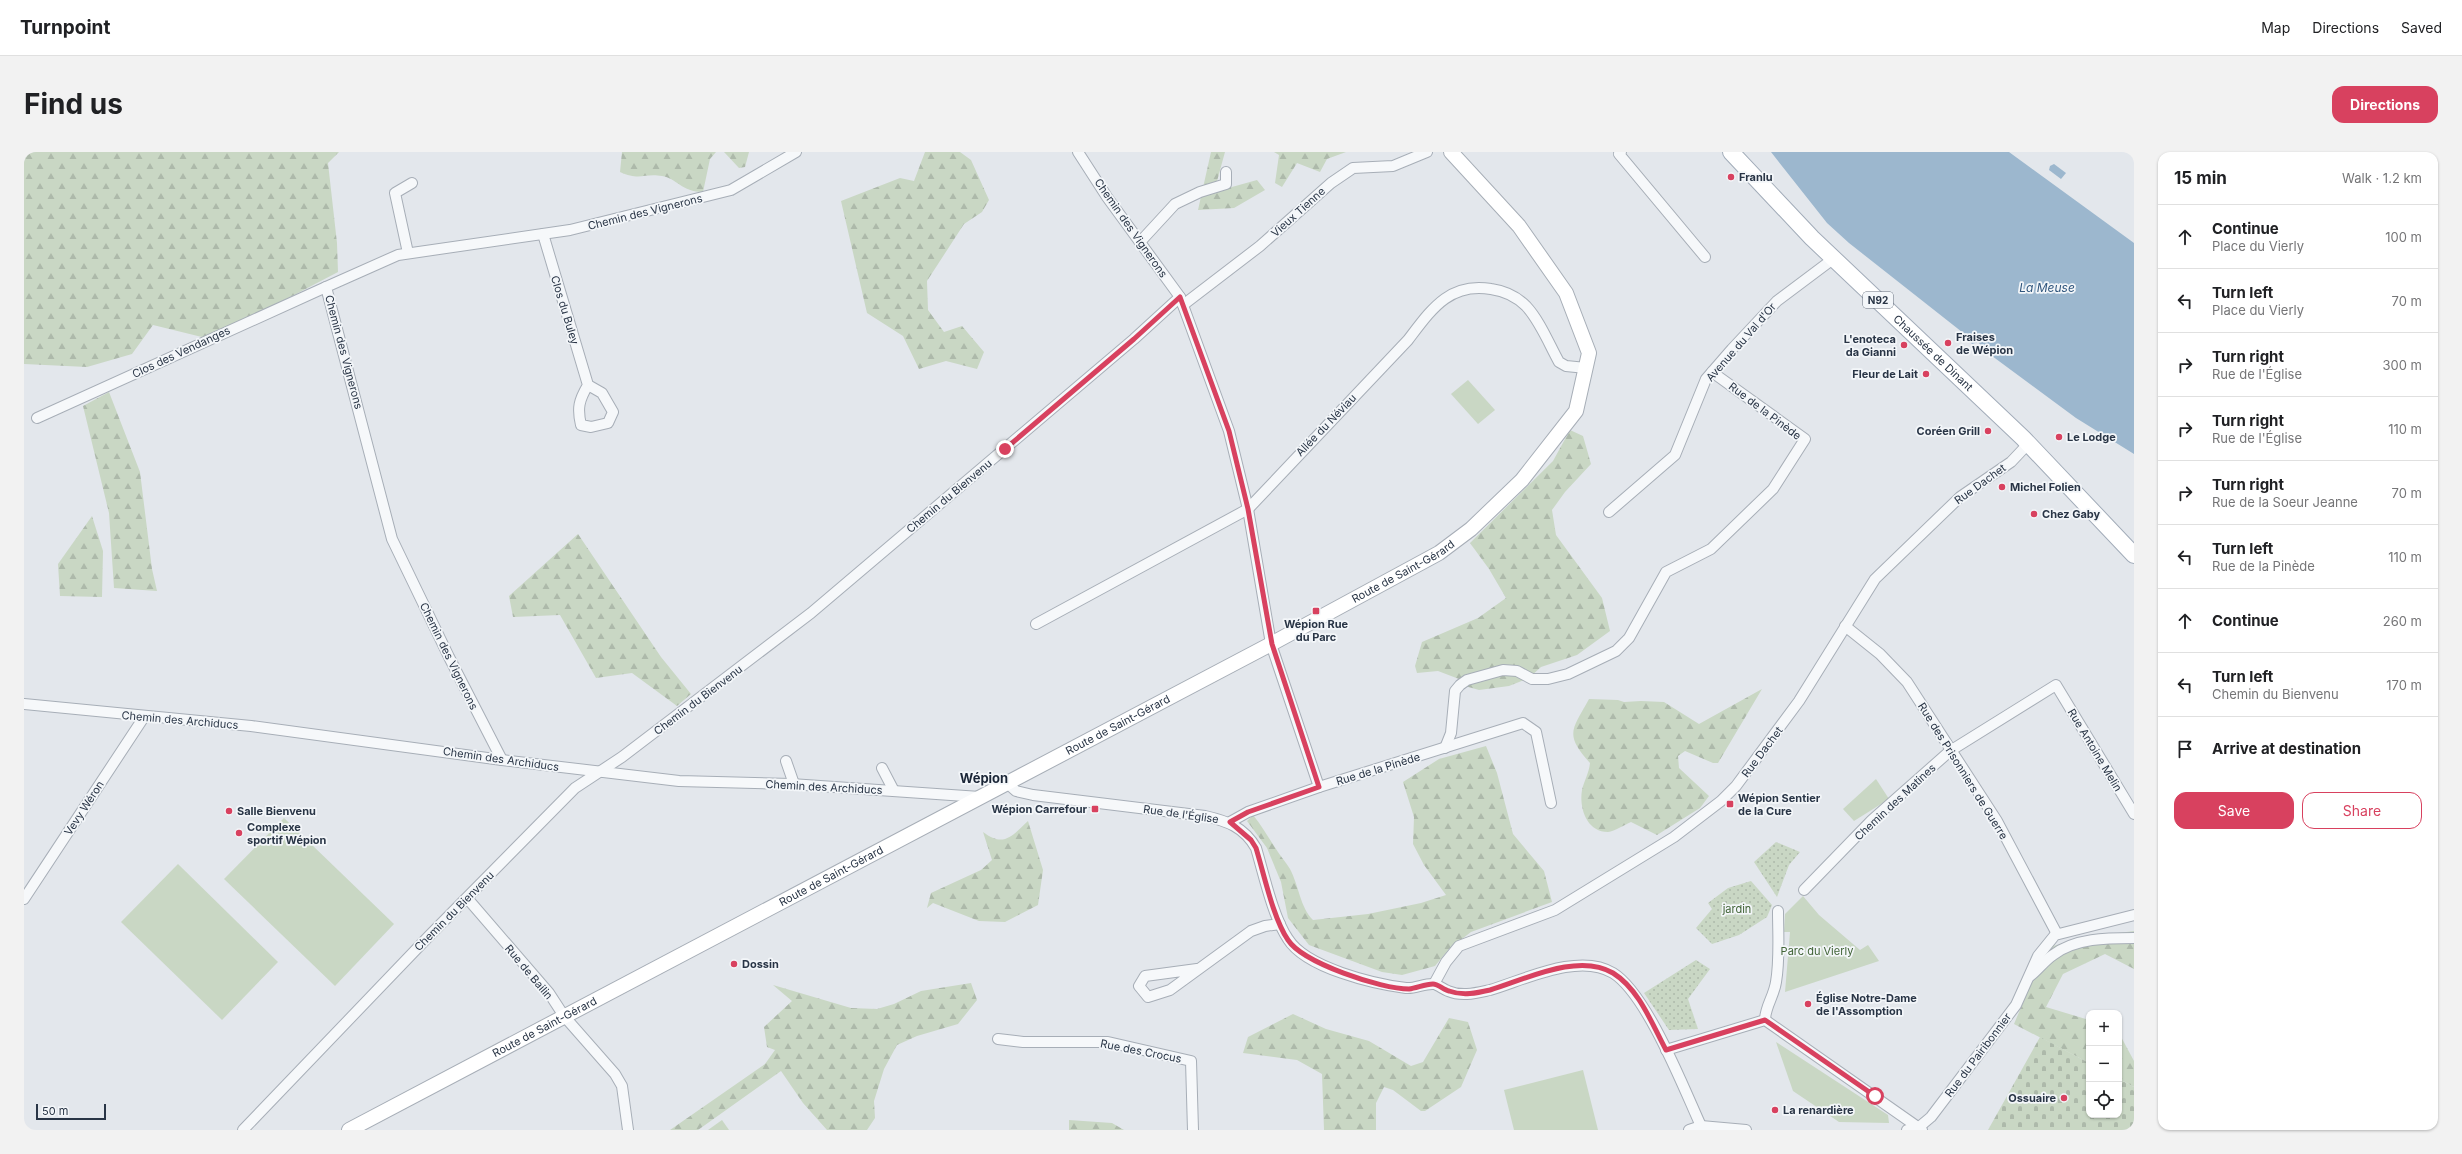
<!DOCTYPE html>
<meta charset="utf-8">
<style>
body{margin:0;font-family:Inter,sans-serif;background:#f2f2f2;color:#202124}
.controls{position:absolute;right:12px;bottom:12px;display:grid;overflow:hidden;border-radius:8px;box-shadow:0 1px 3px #0004}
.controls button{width:36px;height:36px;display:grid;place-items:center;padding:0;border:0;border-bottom:1px solid #e0e0e0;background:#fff;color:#202124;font:20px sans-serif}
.scale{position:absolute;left:12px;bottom:10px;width:70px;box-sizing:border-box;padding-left:4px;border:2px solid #293546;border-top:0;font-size:11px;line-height:14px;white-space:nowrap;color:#293546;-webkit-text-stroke:3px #f3f6f9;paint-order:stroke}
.stop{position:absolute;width:12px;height:12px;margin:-9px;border:3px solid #d8415f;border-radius:50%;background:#fff}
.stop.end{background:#d8415f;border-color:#fff;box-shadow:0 1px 4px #0008}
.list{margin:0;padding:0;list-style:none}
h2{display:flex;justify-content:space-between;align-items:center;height:52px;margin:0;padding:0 16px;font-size:17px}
h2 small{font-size:13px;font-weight:400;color:#757577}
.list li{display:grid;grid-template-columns:26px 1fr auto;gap:12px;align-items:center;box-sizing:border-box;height:64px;padding:0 16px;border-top:1px solid #e0e0e0}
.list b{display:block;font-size:15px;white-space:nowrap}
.list p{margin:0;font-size:13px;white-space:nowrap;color:#757577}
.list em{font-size:13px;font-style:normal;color:#757577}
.actions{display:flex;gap:8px;padding:12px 16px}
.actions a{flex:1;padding:9px 0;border:1px solid #d8415f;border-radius:12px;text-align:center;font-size:14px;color:#d8415f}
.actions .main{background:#d8415f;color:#fff}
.icon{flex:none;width:22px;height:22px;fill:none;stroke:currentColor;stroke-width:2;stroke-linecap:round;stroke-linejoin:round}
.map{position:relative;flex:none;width:2110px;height:978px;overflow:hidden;border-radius:12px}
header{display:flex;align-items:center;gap:24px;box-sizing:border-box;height:56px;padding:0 20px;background:#fff;border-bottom:1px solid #e0e0e0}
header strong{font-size:19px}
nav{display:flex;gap:22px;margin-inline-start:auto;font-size:14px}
.intro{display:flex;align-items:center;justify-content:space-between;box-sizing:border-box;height:96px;padding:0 24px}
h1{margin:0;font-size:28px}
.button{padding:10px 18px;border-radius:12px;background:#d8415f;color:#fff;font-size:14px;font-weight:700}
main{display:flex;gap:24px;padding:0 24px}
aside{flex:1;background:#fff;border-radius:12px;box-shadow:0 1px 3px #0004}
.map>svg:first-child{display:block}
.green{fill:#c9d7c4}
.forest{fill:url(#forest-firs)}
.cemetery{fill:url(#cemetery-stones)}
.garden{fill:url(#garden-dots)}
.water{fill:#9cb7ce}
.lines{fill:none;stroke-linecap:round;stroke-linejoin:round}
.street-casing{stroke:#a7aeb7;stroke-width:12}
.secondary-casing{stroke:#a7aeb7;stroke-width:16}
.primary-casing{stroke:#a2acb9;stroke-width:18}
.street{stroke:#f6f8fa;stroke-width:10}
.secondary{stroke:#fff;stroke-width:14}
.primary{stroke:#fff;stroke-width:16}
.route{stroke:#d8415f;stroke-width:5}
.poi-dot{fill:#d8415f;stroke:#f3f6f9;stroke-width:1.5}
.labels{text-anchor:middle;stroke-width:3.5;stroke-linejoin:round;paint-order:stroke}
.shield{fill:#f3f6f9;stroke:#666f7c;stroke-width:1}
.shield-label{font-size:10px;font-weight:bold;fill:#293546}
.poi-label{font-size:11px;font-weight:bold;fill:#293546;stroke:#f3f6f9;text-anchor:start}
.street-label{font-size:11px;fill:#293546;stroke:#f3f6f9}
.park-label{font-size:11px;fill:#406336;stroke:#f3f6f9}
.water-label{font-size:12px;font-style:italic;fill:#30567d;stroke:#f3f6f9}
.quarter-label{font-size:13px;font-weight:bold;fill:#1b2637;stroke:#f3f6f9}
</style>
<header>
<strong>Turnpoint</strong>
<nav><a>Map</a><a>Directions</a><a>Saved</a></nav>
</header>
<div class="intro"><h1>Find us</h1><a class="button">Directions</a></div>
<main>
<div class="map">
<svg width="2110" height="978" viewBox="0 0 2110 978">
<defs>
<pattern id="forest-firs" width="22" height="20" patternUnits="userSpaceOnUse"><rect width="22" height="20" fill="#c9d7c4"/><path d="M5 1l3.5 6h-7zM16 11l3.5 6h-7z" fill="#adb9aa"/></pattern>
<pattern id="cemetery-stones" width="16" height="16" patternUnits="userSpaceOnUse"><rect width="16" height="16" fill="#c9d7c4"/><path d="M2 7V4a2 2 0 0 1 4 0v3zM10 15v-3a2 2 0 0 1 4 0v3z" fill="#adb9aa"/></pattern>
<pattern id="garden-dots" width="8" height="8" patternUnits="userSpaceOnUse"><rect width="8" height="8" fill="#c9d7c4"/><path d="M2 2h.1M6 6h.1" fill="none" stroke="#adb9aa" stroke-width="1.8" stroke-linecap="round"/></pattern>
</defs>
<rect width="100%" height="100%" fill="#e3e7ec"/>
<g class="green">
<path d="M1444 228 1471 258 1454 272 1427 242Z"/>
<path d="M1852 627 1865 647 1830 669 1819 657Z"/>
<path d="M260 666 370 772 311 834 200 727Z"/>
<path d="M154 712 254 810 198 868 97 770Z"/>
<path d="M1779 744 1795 763 1836 798 1844 793 1855 809 1761 840 1766 780H1760L1761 762Z"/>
<path d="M1752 890 1864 963 1865 971 1815 970 1769 939Z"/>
<path d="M1559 918 1574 978H1490L1480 938Z"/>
<path d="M698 968 705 978H684Z"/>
</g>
<g class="forest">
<path d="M0 0H315L304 11 313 91 314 120 186 187 129 173 108 202 63 215 0 212Z"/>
<path d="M598 0H692L686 7 679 40C658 40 652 26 638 24 620 21 616 29 596 20Z"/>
<path d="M700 0H725L721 15 715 16Z"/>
<path d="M901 0H936L947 8 965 48 958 60 940 72 903 129 904 158 920 180 938 174 960 200 953 217 922 209 895 217 879 184 843 161 817 49 876 26 890 29Z"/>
<path d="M1187 0H1201L1190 40 1233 28 1241 38 1210 56 1174 58Z"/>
<path d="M1250 0H1322L1303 7 1296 20 1273 11 1258 35 1251 31 1255 3Z"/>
<path d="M85 240 116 320 128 417 133 439 90 436 85 361 59 254Z"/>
<path d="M1546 278 1559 284 1567 312 1541 340 1528 358 1532 383 1578 446 1586 479 1553 503 1517 515 1505 526 1485 534 1455 538 1441 534 1435 527 1414 519 1393 521 1391 514 1398 490 1454 466 1482 446 1465 417 1446 391 1529 309Z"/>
<path d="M68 364 79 399 78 445 36 444 34 412Z"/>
<path d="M554 382 637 505 667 542 653 554 608 521 572 526 536 463 489 465 485 444Z"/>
<path d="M1738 537 1694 611H1689L1661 599 1654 604 1655 616 1685 644 1676 656 1633 683 1607 670C1600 673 1591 679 1584 680 1562 680 1555 655 1558 638 1560 629 1565 621 1566 611 1540 582 1548 578 1565 547L1594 548 1600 550 1617 549 1640 550 1675 572Z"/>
<path d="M1462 594 1473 621 1489 682 1520 719 1528 750 1447 780 1425 797 1411 814 1378 823 1358 820 1285 793 1264 766 1257 730 1243 696 1223 669 1229 663C1238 674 1244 685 1252 697 1256 704 1262 710 1266 717 1275 734 1276 755 1289 768L1344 762 1397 751 1422 743 1400 713 1389 692 1390 665 1379 630 1415 607Z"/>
<path d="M1004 669 1019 718 1014 753 981 770 955 769 909 751 903 756 907 741 957 718 968 708 959 680C980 696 988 684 1004 669Z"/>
<path d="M2110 779V817L2081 802 2039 822 2022 855 2065 868V911L1990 872 2022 796 2057 786Z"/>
<path d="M947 831 953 848 934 872 893 884 873 893 860 917 850 949 851 966 843 978H803L779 951 757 919 674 978H646L741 912 751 898 743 895 740 875 768 849 749 833 827 856 853 857 870 852 897 839Z"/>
<path d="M1269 862 1302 877 1345 889 1387 914 1399 910 1425 866 1444 870 1453 898 1437 935 1401 959H1397L1369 938 1360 935 1352 951V978H1300L1298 922 1273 908 1219 901 1224 885Z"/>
<path d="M2095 881 2110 909V935L2095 927Z"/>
<path d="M1045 968 1088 971 1100 978H1045Z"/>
</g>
<path class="cemetery" d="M2016 885 2065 911V963H2095V927L2110 935V978H1964Z"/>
<g class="garden">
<path d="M1752 690 1776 700 1765 713 1753 745 1730 710Z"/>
<path d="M1727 729 1748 753 1743 765 1715 783 1688 792 1672 776 1688 757 1684 751 1704 736Z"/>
<path d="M1672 808 1686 817 1664 847 1674 877 1645 878 1620 841Z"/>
</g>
<g class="water">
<path d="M1747 0H1985L2110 91V302L2052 266 1964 201 1954 190 1948 192 1938 180 1825 91 1803 71Z"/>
<path d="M2030 12 2042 21 2037 27 2025 18 2026 14Z"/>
</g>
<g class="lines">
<g class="street-casing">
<g id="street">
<path d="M1054 0 1083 45 1156 145 1205 279 1224 357 1247 492 1295 635"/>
<path d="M1597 0 1595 2 1681 105"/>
<path d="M519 82 564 233 578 241 589 260 584 271 567 275 557 273C553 256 555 248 564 233"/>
<path d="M1116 90 1151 52 1176 40 1202 32V20"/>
<path d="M384 101 371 41 388 31"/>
<path d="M1159 153 1236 94 1307 31 1329 16 1369 14 1403 0"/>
<path d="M13 266 302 135"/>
<path d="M1585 360 1651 303 1682 227 1708 197 1753 149 1809 107"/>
<path d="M1012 472 1224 357 1384 188C1407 158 1425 130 1467 137 1481 139 1493 145 1502 154 1516 169 1525 192 1535 210L1542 214 1562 216"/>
<path d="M1821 474 1856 502 1883 530 1973 669 2033 782"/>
<path d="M0 552 227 574 478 608 655 629 767 632 956 645"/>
<path d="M1421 596 1427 581 1431 539 1436 533 1443 528 1479 518 1493 519 1508 527H1524L1544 522 1592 499 1605 486 1642 420 1687 397 1749 337 1781 287 1688 220"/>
<path d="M478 608 425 505 368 387 302 135 374 103 546 78 707 38 772 0"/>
<path d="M762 609 770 632"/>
<path d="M858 616 870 639"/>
<path d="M983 631 992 639 1009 643 1181 664C1203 669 1220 675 1232 696 1240 723 1249 765 1264 787 1282 816 1350 832 1382 836 1391 837 1401 831 1410 832 1414 833 1419 837 1424 839 1438 845 1452 841 1466 838 1500 828 1555 800 1589 821 1623 842 1660 937 1677 974"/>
<path d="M1206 670 1224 660 1295 635 1499 571 1512 580 1527 651"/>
<path d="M1780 738 1848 668 1926 599 2032 533 2110 662"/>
<path d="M443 746 525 841 540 864 591 922 598 934 604 978"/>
<path d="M0 747 120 565"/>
<path d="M1173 817 1121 824 1115 834 1124 845 1146 838 1227 779 1241 774 1256 772"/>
<path d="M2006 824C2014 818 2020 809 2029 803 2051 786 2083 786 2110 786"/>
<path d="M1410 832 1422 810 1435 794 1531 758 1650 685 1697 649 1712 634 1775 549 1851 427 1936 345 1987 310 2004 292"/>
<path d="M1741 868C1741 855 1750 844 1752 830 1756 807 1754 782 1754 759"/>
<path d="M974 887 999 890H1084L1167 909 1169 978"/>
<path d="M1642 898 1741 868 1898 978"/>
<path d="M219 978 405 784 551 636 598 605 787 461 1110 187 1156 145"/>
<path d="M1665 978 1677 974 1722 978"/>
<path d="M1883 978 1895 975 1907 965 1992 853 2014 804 2031 783 2110 763"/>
</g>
</g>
<g class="secondary-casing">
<g id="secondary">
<path id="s1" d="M325 978 1247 492 1415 401 1447 377 1498 328 1552 259 1565 201 1542 141 1495 74 1427 0"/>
</g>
</g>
<g class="primary-casing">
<g id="primary">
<path id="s2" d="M1707 0 1788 86 1999 286 2110 403"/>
</g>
</g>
<use href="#street" class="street"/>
<use href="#secondary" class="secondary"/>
<use href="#primary" class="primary"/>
</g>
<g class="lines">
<path class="route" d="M981 297 1110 187 1156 145 1205 279 1224 357 1248 492 1295 635 1224 660 1206 670 1227 688 1232 696C1240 722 1249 766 1264 788 1279 811 1357 837 1385 837 1393 836 1401 832 1409 832 1414 832 1420 838 1425 839 1439 844 1453 841 1466 838 1500 828 1554 800 1589 821 1615 837 1628 872 1642 898L1741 868 1851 944"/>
</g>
<g class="poi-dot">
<circle cx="1707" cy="25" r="4"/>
<circle cx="1924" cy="191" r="4"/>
<circle cx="1880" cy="193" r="4"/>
<circle cx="1902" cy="222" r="4"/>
<circle cx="1964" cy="279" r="4"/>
<circle cx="2035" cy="285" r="4"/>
<circle cx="1978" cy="335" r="4"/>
<circle cx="2010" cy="362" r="4"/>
<rect x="1288" y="455" width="8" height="8" rx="2"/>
<rect x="1702" y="648" width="8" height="8" rx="2"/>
<rect x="1067" y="653" width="8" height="8" rx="2"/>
<circle cx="205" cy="659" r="4"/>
<circle cx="215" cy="681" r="4"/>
<circle cx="710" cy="812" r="4"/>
<circle cx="1784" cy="852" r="4"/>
<circle cx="2040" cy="946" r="4"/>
<circle cx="1751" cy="958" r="4"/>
</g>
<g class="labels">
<rect class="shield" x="1839" y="140" width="30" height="16" rx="3"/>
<g class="shield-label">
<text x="1854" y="152">N92</text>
</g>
<g class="poi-label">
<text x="1715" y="29">Franlu</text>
<text x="1932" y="189">Fraises<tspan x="1932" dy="13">de Wépion</tspan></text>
<text x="1872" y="191" text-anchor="end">L'enoteca<tspan x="1872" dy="13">da Gianni</tspan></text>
<text x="1894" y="226" text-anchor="end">Fleur de Lait</text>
<text x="1956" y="283" text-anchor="end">Coréen Grill</text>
<text x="2043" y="289">Le Lodge</text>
<text x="1986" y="339">Michel Folien</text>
<text x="2018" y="366">Chez Gaby</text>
<text x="1292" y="476" text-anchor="middle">Wépion Rue<tspan x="1292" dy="13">du Parc</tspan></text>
<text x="1714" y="650">Wépion Sentier<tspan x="1714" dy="13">de la Cure</tspan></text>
<text x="1063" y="661" text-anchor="end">Wépion Carrefour</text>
<text x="213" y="663">Salle Bienvenu</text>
<text x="223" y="679">Complexe<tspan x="223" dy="13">sportif Wépion</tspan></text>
<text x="718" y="816">Dossin</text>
<text x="1792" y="850">Église Notre-Dame<tspan x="1792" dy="13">de l'Assomption</tspan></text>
<text x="2032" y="950" text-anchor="end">Ossuaire</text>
<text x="1759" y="962">La renardière</text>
</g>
<g class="street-label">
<text transform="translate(621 60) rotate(-14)" y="4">Chemin des Vignerons</text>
<text transform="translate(1274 60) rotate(-42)" y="4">Vieux Tienne</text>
<text transform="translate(1107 76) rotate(55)" y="4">Chemin des Vignerons</text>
<text transform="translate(541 158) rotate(73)" y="4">Clos du Buley</text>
<text transform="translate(1717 190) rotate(-49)" y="4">Avenue du Val d'Or</text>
<text transform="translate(157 200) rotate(-25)" y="4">Clos des Vendanges</text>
<text transform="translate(320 200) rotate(75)" y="4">Chemin des Vignerons</text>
<text dy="4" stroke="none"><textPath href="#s2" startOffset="285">Chaussée de Dinant</textPath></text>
<text transform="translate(1741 259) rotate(37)" y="4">Rue de la Pinède</text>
<text transform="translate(1302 273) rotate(-46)" y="4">Allée du Néviau</text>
<text transform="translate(1956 332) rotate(-36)" y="4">Rue Dachet</text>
<text transform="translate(925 344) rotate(-40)" y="4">Chemin du Bienvenu</text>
<text dy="4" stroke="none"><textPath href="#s1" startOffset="1193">Route de Saint-Gérard</textPath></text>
<text transform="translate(425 504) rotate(64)" y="4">Chemin des Vignerons</text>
<text transform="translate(674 548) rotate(-37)" y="4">Chemin du Bienvenu</text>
<text transform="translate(156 568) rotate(5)" y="4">Chemin des Archiducs</text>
<text dy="4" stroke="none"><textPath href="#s1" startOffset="869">Route de Saint-Gérard</textPath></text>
<text transform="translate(2071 598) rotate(59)" y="4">Rue Antoine Melin</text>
<text transform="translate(1738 600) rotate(-53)" y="4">Rue Dachet</text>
<text transform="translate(477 607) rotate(8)" y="4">Chemin des Archiducs</text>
<text transform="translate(1354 617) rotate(-17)" y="4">Rue de la Pinède</text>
<text transform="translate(1939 619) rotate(58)" y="4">Rue des Prisonniers de Guerre</text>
<text transform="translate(800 635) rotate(3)" y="4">Chemin des Archiducs</text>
<text transform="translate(1871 650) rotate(-43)" y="4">Chemin des Matines</text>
<text transform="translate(60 656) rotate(-57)" y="4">Vevy Wéron</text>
<text transform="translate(1157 662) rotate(8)" y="4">Rue de l'Église</text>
<text dy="4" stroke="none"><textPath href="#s1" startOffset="545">Route de Saint-Gérard</textPath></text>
<text transform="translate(430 759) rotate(-45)" y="4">Chemin du Bienvenu</text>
<text transform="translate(505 820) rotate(50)" y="4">Rue de Bailin</text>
<text dy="4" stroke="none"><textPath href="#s1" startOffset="221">Route de Saint-Gérard</textPath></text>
<text transform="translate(1117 899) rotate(11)" y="4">Rue des Crocus</text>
<text transform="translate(1954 903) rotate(-53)" y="4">Rue du Pairibonnier</text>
</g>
<g class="park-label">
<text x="1713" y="761">jardin</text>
<text x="1793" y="803">Parc du Vierly</text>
</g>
<g class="water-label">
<text x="2023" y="140">La Meuse</text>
</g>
<g class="quarter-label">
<text x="960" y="631">Wépion</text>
</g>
</g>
</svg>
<div class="controls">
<button>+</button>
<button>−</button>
<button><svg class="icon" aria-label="locate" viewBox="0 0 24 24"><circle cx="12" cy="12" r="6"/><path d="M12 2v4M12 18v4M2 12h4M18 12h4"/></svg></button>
</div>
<div class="scale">50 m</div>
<div class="stop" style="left:1851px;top:944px"></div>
<div class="stop end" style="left:981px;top:297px"></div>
</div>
<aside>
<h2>15 min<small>Walk · 1.2 km</small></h2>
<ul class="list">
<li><svg class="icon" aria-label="ahead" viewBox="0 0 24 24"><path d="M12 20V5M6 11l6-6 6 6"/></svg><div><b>Continue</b><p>Place du Vierly</p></div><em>100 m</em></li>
<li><svg class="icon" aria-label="left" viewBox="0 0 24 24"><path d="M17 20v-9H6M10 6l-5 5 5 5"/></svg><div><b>Turn left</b><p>Place du Vierly</p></div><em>70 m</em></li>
<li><svg class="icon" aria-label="right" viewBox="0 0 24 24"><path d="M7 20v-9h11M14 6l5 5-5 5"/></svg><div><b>Turn right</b><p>Rue de l'Église</p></div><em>300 m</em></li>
<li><svg class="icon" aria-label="right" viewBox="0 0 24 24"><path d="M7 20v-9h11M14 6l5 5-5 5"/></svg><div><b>Turn right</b><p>Rue de l'Église</p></div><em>110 m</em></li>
<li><svg class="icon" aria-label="right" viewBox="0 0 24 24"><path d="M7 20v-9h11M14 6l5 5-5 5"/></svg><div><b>Turn right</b><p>Rue de la Soeur Jeanne</p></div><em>70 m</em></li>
<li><svg class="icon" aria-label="left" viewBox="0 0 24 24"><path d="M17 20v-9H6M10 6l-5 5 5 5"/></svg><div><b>Turn left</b><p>Rue de la Pinède</p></div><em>110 m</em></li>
<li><svg class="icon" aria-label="ahead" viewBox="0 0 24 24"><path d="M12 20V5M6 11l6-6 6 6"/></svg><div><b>Continue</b></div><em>260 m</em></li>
<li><svg class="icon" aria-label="left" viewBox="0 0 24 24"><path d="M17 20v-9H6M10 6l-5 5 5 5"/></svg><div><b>Turn left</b><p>Chemin du Bienvenu</p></div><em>170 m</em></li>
<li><svg class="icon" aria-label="arrive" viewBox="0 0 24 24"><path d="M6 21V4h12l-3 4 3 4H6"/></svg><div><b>Arrive at destination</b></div></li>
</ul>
<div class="actions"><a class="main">Save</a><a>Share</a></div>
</aside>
</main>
